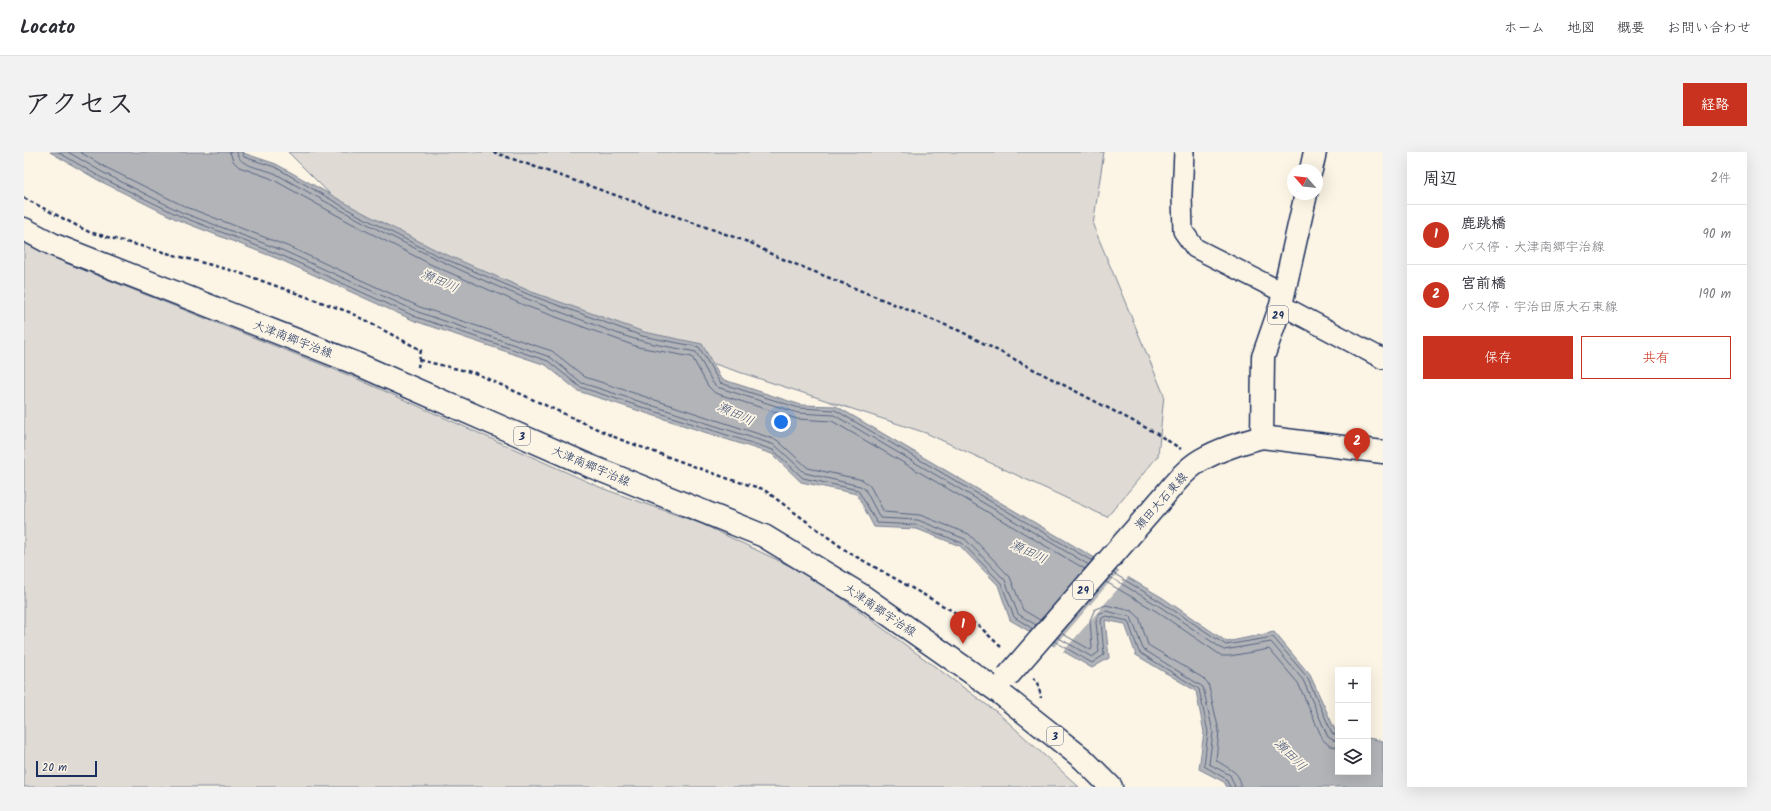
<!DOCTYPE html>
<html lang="ja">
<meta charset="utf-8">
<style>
body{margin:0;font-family:Kalam,"Klee One",sans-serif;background:#f2f2f3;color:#2b2b33}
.controls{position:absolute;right:12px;bottom:12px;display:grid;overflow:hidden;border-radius:0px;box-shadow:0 4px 16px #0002}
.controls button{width:36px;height:36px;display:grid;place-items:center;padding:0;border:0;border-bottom:1px solid #e1e1e2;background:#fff;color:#2b2b33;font:20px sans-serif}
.compass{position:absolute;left:1263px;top:12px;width:36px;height:36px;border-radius:50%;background:#fff;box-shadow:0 4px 16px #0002;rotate:298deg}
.scale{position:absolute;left:12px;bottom:10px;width:61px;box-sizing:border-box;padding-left:4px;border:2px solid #1b2f5e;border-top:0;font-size:11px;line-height:14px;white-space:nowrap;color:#1b2f5e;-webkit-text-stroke:3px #fcf5e5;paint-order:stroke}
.you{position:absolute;left:757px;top:270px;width:14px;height:14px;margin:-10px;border:3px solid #fff;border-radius:50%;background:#1a73e8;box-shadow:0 0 0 6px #1a73e833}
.badge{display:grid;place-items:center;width:26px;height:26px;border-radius:50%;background:#c8321e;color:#fff;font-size:13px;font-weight:700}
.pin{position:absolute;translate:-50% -33px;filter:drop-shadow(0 1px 2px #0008)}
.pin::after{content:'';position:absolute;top:21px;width:14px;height:12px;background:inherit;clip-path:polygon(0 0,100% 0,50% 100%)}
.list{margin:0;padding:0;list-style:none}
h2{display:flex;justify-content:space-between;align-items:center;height:52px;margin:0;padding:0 16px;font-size:17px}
h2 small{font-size:13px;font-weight:400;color:#7c7c81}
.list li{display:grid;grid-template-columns:26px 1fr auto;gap:12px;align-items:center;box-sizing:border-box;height:60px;padding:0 16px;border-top:1px solid #e1e1e2}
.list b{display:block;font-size:15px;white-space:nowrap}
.list p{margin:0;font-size:13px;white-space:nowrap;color:#7c7c81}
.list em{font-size:13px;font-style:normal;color:#7c7c81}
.actions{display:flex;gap:8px;padding:12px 16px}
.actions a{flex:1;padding:9px 0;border:1px solid #c8321e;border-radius:0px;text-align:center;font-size:14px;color:#c8321e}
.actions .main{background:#c8321e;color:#fff}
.icon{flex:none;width:22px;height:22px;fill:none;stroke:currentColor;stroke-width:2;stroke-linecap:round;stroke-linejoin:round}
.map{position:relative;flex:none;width:1359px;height:635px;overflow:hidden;border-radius:0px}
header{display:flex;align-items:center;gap:24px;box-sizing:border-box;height:56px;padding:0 20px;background:#fff;border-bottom:1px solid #e1e1e2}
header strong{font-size:19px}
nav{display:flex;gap:22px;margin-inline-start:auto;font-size:14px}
.intro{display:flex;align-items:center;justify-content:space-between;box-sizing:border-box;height:96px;padding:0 24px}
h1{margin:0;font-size:28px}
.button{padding:10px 18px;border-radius:0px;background:#c8321e;color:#fff;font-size:14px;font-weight:700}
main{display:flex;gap:24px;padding:0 24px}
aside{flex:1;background:#fff;border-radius:0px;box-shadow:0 4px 16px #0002}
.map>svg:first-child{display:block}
.green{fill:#dfdbd4;stroke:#7d8599}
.water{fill:#b2b4b8;stroke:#767f94}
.pier{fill:#fcf5e5}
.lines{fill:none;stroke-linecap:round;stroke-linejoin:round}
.shore{stroke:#576482;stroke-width:1}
.minor-casing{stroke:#1b2f5e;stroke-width:22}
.secondary-casing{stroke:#1b2f5e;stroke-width:25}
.primary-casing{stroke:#1b2f5e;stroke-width:25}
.path{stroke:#1b2f5e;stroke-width:2.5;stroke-dasharray:4 3;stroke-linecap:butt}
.minor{stroke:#fcf5e5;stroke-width:19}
.secondary{stroke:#fcf5e5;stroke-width:22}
.primary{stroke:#fcf5e5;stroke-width:22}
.primary-bridge-casing{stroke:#1b2f5e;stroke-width:25;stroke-linecap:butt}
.primary-bridge{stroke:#fcf5e5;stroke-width:22}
.labels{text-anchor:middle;stroke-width:3.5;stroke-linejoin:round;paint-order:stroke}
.shield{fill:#fcf5e5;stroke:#5e6a86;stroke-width:1}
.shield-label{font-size:11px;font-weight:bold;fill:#1b2f5e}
.street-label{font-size:12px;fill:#1b2f5e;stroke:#fcf5e5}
.water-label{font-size:13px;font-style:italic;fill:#485779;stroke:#fcf5e5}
</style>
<header>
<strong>Locato</strong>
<nav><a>ホーム</a><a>地図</a><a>概要</a><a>お問い合わせ</a></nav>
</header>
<div class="intro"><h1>アクセス</h1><a class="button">経路</a></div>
<main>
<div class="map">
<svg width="1359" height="635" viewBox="0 0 1359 635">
<rect width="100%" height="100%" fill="#fcf5e5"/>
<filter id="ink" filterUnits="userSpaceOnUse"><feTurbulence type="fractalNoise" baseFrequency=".025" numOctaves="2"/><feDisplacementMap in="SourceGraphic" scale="8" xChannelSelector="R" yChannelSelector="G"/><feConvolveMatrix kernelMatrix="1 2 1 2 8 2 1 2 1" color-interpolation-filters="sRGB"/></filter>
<g filter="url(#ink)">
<g class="green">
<path d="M264 0H1080L1069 73 1140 243 1134 304 1083 365 902 281 669 205 335 71Z"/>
<path d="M0 90 42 111 329 225 580 337 678 372 789 425 974 561 1055 635H0Z"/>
</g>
<path class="water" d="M26 0H216L252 12 334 58 414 99 508 140 620 180 678 192 697 227 777 253 812 254 1139 446 1203 490 1250 480 1286 523 1312 580H1314V620H1344V586L1359 589V635H1203L1200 630 1175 617 1180 580 1172 539 1112 503 1101 472 1081 468 1085 506 1068 516 986 468 974 433 936 394 893 377 850 375 833 342 777 330 748 302 554 239 522 213 391 169 257 108 154 68 74 28Z"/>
<path class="pier" d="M1096 418 1105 424 1038 501 1029 496Z"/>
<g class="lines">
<g class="shore">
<path d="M34 0 76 25 156 64 259 104 392 165 524 209 556 235 749 298 779 326 834 338 853 371 893 373 938 391 977 431 990 465 1009 477"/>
<path d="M44 0 78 20 157 60 260 99 394 160 526 205 558 231 751 293 781 321 836 334 841 337 856 366 894 368 941 387 981 428 994 462 1012 473"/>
<path d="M56 0 81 15 160 54 263 94 396 155 528 199 561 225 753 288 784 316 839 328 846 334 860 360 896 363 945 382 986 425 999 458 1016 468"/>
<path d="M206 0 209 9 215 15 246 26 327 71 408 113 502 154 614 195 668 205 684 234 691 241 773 267 808 269 1061 417"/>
<path d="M213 0C213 15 241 16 252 22 349 77 442 125 547 164 570 172 594 183 618 189 636 194 654 196 672 200L689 231 693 235 774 261 810 263 1065 413"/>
<path d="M218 0 220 5 251 15 332 62 412 103 506 143 618 184 675 195 696 231 775 256 811 258 1068 409"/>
<path d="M1089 421 1137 450 1202 493 1249 485 1283 525 1308 581 1314 584"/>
<path d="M1086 425 1135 454 1200 498 1247 490 1279 528 1304 585 1309 588 1314 589"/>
<path d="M1082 430 1132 459 1198 504H1206L1245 497 1274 531 1299 588 1306 594 1314 595"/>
<path d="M1037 481 1067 498 1068 496 1066 468 1071 457 1082 453 1108 459 1115 465 1124 493 1179 526 1184 531 1195 579 1192 608C1202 616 1217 619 1217 635"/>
<path d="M1033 485 1068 505 1075 500 1072 470 1074 462 1082 459 1107 465 1119 497 1179 535 1189 580 1185 612 1206 623 1211 635"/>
<path d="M1030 489 1068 511 1080 503 1077 469 1078 466 1082 464 1104 469 1115 500 1175 537 1184 580 1180 614 1202 627 1206 635"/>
</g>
<g class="minor-casing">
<g id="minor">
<path d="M1160 0 1158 44 1159 79 1171 96 1260 141"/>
<path d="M1257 153 1359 207"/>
</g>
</g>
<g class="secondary-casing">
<path id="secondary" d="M1238 285 1359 300"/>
</g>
<g class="primary-casing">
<g id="primary">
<path d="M1287 18 1291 0"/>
<path d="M0 77 30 93 331 211 566 314 740 384 837 443 972 538 1059 607 1087 635"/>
<path d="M1135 350C1147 336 1160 318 1177 308 1196 297 1217 291 1238 285L1239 205 1257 153 1282 42"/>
</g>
</g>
<g class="path">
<path d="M469 0 727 91 749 103 936 179 1130 280 1157 297"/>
<path d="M0 46 65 80 213 120 325 160 397 198 394 215"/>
<path d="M395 208 451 221 595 287 705 327 739 337 824 400 955 474 979 497"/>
<path d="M1009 526 1014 530 1017 546"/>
</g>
<use href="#minor" class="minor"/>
<use href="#secondary" class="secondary"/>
<use href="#primary" class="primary"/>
<g class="primary-bridge-casing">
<path id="primary-bridge" d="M983 525 1135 350"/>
</g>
<use href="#primary-bridge" class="primary-bridge"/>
</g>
</g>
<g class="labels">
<g class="shield">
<rect x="1244" y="154" width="20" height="18" rx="3"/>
<rect x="490" y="275" width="16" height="18" rx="3"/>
<rect x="1049" y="429" width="20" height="18" rx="3"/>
<rect x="1023" y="575" width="16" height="18" rx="3"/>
</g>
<g class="shield-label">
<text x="1254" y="167">29</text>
<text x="498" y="288">3</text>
<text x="1059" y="442">29</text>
<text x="1031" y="588">3</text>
</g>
<g class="street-label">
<text transform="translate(269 187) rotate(21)" y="4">大津南郷宇治線</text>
<text transform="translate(567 314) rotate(23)" y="4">大津南郷宇治線</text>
<text transform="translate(1137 349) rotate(-48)" y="4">瀬田大石東線</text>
<text transform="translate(856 458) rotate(34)" y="4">大津南郷宇治線</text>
</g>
<g class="water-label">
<text transform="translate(416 128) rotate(24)" y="5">瀬田川</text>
<text transform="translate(712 261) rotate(25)" y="5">瀬田川</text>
<text transform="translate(1005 399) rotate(25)" y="5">瀬田川</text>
<text transform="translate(1267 602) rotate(45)" y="5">瀬田川</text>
</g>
</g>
</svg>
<div class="controls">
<button>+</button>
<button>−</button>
<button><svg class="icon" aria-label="layers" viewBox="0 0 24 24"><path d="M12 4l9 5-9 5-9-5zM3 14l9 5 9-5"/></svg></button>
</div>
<svg class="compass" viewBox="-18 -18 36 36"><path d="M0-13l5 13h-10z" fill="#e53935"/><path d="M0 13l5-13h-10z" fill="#7c7c81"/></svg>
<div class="scale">20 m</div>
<div class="you"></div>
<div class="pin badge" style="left:939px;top:492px">1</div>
<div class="pin badge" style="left:1333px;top:309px">2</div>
</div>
<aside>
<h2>周辺<small>2件</small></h2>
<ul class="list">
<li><span class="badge">1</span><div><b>鹿跳橋</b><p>バス停 · 大津南郷宇治線</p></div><em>90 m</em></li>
<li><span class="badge">2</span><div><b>宮前橋</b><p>バス停 · 宇治田原大石東線</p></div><em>190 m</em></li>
</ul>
<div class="actions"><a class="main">保存</a><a>共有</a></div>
</aside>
</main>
